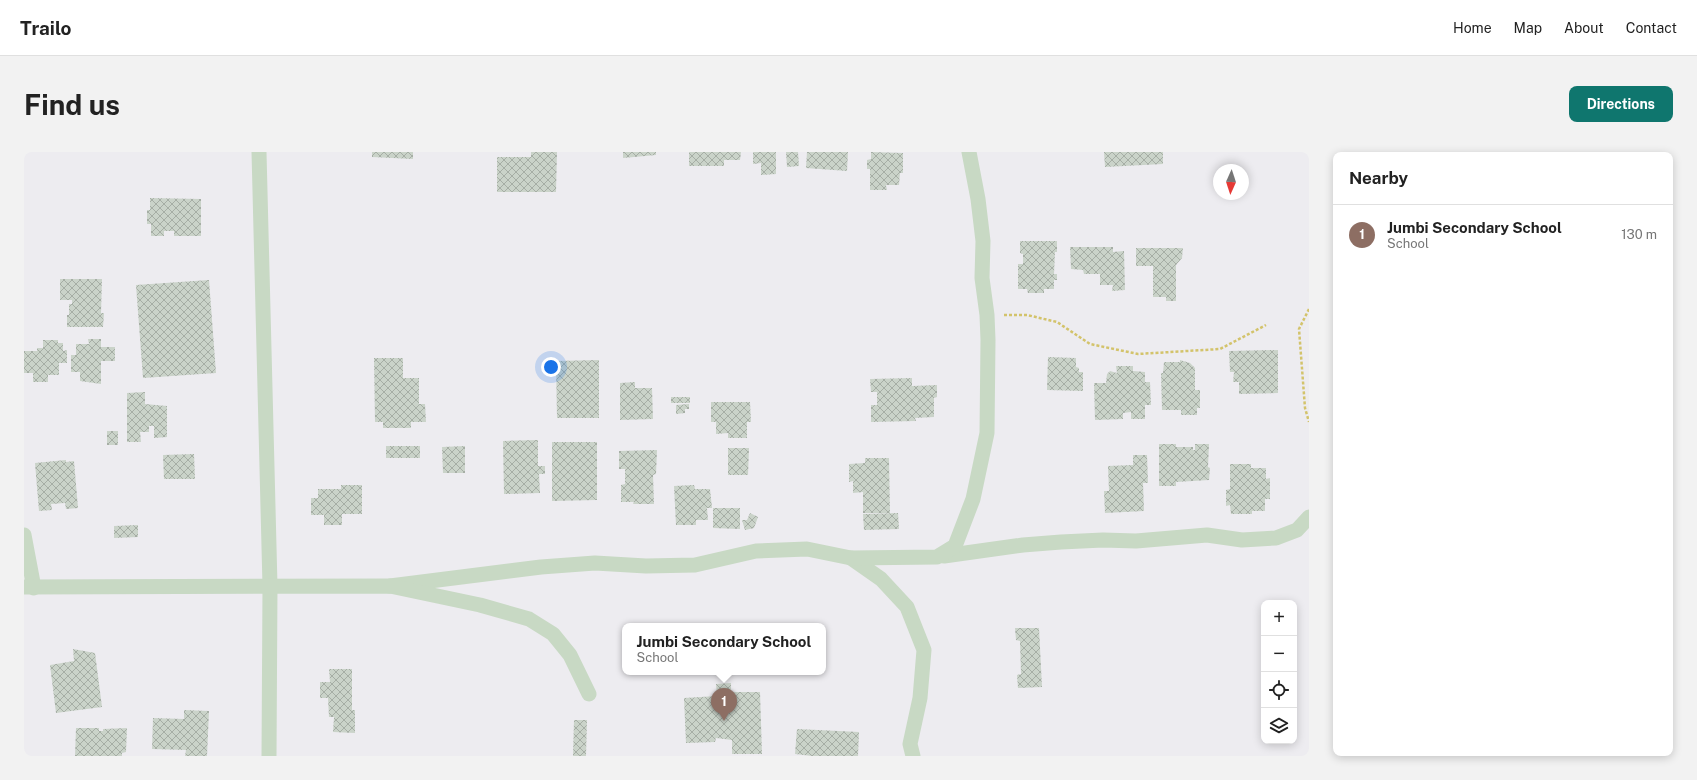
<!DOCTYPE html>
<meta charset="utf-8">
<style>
body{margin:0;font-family:"Public Sans",sans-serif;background:#f2f2f2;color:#222}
.controls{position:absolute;right:12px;bottom:12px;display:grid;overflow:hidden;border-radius:8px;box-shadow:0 2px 10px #0003}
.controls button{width:36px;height:36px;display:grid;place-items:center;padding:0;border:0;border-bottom:1px solid #e0e0e0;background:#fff;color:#222;font:20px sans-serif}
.compass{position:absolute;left:1189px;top:12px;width:36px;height:36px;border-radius:50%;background:#fff;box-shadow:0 2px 10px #0003;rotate:183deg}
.you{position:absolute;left:527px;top:215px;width:14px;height:14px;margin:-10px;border:3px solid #fff;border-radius:50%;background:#1a73e8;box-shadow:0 0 0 6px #1a73e833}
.badge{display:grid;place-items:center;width:26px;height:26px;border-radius:50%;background:#0f766e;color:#fff;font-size:13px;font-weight:700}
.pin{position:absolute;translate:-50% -33px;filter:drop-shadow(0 1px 2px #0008)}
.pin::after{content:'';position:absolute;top:21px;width:14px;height:12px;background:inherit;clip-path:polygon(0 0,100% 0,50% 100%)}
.popup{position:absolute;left:598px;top:471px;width:204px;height:52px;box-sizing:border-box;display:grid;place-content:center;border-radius:8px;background:#fff;filter:drop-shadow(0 1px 3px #0005);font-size:13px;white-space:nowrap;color:#767676}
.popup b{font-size:15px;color:#222}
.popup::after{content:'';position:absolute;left:50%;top:100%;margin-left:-8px;border:8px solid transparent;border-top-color:#fff}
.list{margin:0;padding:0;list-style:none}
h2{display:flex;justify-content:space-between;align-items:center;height:52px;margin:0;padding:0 16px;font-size:17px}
h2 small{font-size:13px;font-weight:400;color:#767676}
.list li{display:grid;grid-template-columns:26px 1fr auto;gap:12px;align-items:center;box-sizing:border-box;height:60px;padding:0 16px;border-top:1px solid #e0e0e0}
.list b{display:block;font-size:15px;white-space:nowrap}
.list p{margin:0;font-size:13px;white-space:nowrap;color:#767676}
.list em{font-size:13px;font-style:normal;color:#767676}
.icon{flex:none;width:22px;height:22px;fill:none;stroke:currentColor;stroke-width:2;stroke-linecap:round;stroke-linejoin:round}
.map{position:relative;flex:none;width:1285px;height:604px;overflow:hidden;border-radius:8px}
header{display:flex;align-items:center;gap:24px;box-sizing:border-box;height:56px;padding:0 20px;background:#fff;border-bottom:1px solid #e0e0e0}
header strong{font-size:19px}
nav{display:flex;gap:22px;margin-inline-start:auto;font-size:14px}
.intro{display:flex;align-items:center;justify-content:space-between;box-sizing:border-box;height:96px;padding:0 24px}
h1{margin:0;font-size:28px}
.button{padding:10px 18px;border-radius:8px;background:#0f766e;color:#fff;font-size:14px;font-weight:700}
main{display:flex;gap:24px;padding:0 24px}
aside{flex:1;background:#fff;border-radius:8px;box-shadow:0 2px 10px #0003}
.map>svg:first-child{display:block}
.building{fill:url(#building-cross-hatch)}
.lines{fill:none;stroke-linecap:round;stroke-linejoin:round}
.path{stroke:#d3c36b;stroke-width:2.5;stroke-dasharray:3 2;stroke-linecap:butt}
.street{stroke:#c8d9c4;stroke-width:15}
</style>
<header>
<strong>Trailo</strong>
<nav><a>Home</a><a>Map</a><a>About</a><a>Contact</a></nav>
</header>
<div class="intro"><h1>Find us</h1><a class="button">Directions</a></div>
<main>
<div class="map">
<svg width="1285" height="604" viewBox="0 0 1285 604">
<defs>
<pattern id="building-cross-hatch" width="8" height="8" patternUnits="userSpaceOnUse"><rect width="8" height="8" fill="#cad3c9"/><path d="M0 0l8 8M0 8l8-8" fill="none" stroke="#a6aea5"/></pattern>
</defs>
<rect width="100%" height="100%" fill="#edecf0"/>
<g class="building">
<path d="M348 0H389V7L348 5Z"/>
<path d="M507 0H533L532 40H473V5H507Z"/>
<path d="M599 0H632V3L599 6Z"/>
<path d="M665 0H717L716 8H700V14H665Z"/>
<path d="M729 0H752V22L737 23V11L729 12Z"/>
<path d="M762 0H774L775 14 763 15Z"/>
<path d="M783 0H824L823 19 782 16Z"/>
<path d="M847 0 879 1V21H876L875 33H862L863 38H846V17H843V8L847 7Z"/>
<path d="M1080 0H1139V12L1081 15Z"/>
<path d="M126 46 177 47V84H150V79H140V84H127V72H123V58H126Z"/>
<path d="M996 89H1033V100H1031L1030 122H1033V128H1030V137H1020V141H1004L1003 137H994V112H999V102L996 101Z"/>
<path d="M1046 95H1089V100L1100 99 1101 138 1088 139 1089 133H1076V122H1060L1059 118 1047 117Z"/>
<path d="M1112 96H1159L1158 106 1152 113V149H1142V145H1129V114H1112Z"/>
<path d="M36 127H78L77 161H80L79 175H43V163H45V152H48V148H36Z"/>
<path d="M185 128 192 221 119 226 112 133Z"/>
<path d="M64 187H77V195H91V209H77V232L56 229V220H47V203H52V192H65Z"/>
<path d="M19 188H34V191H39V199L43 198V211H35V223H24V230H9V221H0V199H13V196H19Z"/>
<path d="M1254 198V241L1215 242V230H1209L1210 220H1206L1205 199Z"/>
<path d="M1024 205 1052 206V215L1055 216V220H1059V239L1023 238Z"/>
<path d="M350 206H379V226H395V252H401L402 270H387V276H359V270H351Z"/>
<path d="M575 208V266H533L532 209Z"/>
<path d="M1156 208 1166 211 1171 216V238H1176V256H1173V263H1157V258H1138L1137 221H1139L1140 210H1156Z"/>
<path d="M1092 214H1109V219L1121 220V230H1126L1127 253H1121V267H1107V260L1099 261V267L1071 268 1070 231H1082L1083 222 1086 219 1093 221Z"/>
<path d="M888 226V234L913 233V245L910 246V265L891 266 892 269 847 270V253H853V240H847L846 227Z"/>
<path d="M611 230V236H628L629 267 596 268V231Z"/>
<path d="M121 240V252L143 254V285L130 286V274H125V280H116L117 290H103V241Z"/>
<rect x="647" y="245" width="19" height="6"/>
<path d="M687 250H726L727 270H723V286H704V281L692 282V270H687Z"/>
<path d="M665 252V257H661V261L652 262V253Z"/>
<rect x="83" y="279" width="11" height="14"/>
<path d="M514 288V314H521V322H515L516 341 480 342 479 289Z"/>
<path d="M528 290H573V348L528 349Z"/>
<path d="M1135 292H1152V295H1169V298H1171V292H1185L1184 315 1186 316 1185 328 1152 330V334H1135Z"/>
<rect x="362" y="294" width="34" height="12"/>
<path d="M441 294V321H419L418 295Z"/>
<path d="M704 296H725L724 323H704Z"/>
<path d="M633 298 632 322 629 323 630 352H609L610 350H597V333L601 332V317H595V299Z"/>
<path d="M170 302 171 327H140L139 303Z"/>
<path d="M1109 303H1123L1124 331H1119L1120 359 1081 361 1080 339H1085L1084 314 1109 313Z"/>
<path d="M841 306H865L866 361H839V340L829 341V329L825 330V312L841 311Z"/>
<path d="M42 308V310L50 309 54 356 42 357 41 351 27 352 28 358 15 359 11 311Z"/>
<path d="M1206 312H1227V316H1242V327L1246 326V347H1241V359H1228V362H1207L1206 353 1202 354V338L1206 337Z"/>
<path d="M317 333H338V362H318V373H300V363H287V346H294V337H317Z"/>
<path d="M670 333 671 337H686L688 356H683L684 368H672V373H652L650 334Z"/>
<path d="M689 356H716V377L689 376Z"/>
<path d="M726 361 734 365 730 376 721 378 718 368H723Z"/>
<path d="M874 361 875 377 840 378 839 362Z"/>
<path d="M114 373V385L90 386V374Z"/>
<path d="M991 476H1015L1018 535 994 536 993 523 997 522 996 489 992 488Z"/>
<path d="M49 497 71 501 78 555 32 561 26 513 50 509Z"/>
<path d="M305 517H328V558H331V581L309 580 310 565H305L304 546H296V530H306Z"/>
<path d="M707 531V540H736L738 602H708V588L692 586 691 590 662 591 660 546 693 544 692 532Z"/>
<path d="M160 558 185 559 183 604H161L162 598 128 597 129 566 160 567Z"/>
<path d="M550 568H563L562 604H549Z"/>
<path d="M52 576H75V579H79V577L103 576 102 600 98 601V604H51Z"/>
<path d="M773 577 835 580 834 604H788L771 602Z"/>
</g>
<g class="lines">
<g class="path">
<path d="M1285 157 1275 177 1281 256 1285 270"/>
<path d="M980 163H1003L1033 170 1066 192 1114 202 1196 197 1242 173"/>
</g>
<g class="street">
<path d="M235 0 246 434 245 604"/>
<path d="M0 383 10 436"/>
<path d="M920 404 999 393 1037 390 1079 388 1112 389 1183 383 1218 388 1252 386 1273 378 1285 365"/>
<path d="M827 406 857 427 883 455 900 498 896 546 886 592 889 604"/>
<path d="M366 434 517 415 571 411 622 414 671 413 732 399 783 397 827 406 913 405 931 394 949 347 963 281 964 188 963 163 958 126 959 89 954 47 945 0"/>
<path d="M0 435 366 434 456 453 505 467 529 482 546 503 565 542"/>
</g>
</g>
</svg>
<div class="controls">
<button>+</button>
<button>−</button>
<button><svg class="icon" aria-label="locate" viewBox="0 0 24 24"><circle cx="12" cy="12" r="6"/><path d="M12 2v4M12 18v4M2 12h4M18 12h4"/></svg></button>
<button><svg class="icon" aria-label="layers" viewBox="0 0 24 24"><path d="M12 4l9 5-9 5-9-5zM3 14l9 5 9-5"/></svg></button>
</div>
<svg class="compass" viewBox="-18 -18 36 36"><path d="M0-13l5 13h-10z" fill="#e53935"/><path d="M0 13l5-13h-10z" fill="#767676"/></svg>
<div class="you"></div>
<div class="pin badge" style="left:700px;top:569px;background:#8d6e63">1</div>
<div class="popup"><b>Jumbi Secondary School</b>School</div>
</div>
<aside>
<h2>Nearby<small></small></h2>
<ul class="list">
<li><span class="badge" style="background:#8d6e63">1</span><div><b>Jumbi Secondary School</b><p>School</p></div><em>130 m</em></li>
</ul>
</aside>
</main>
